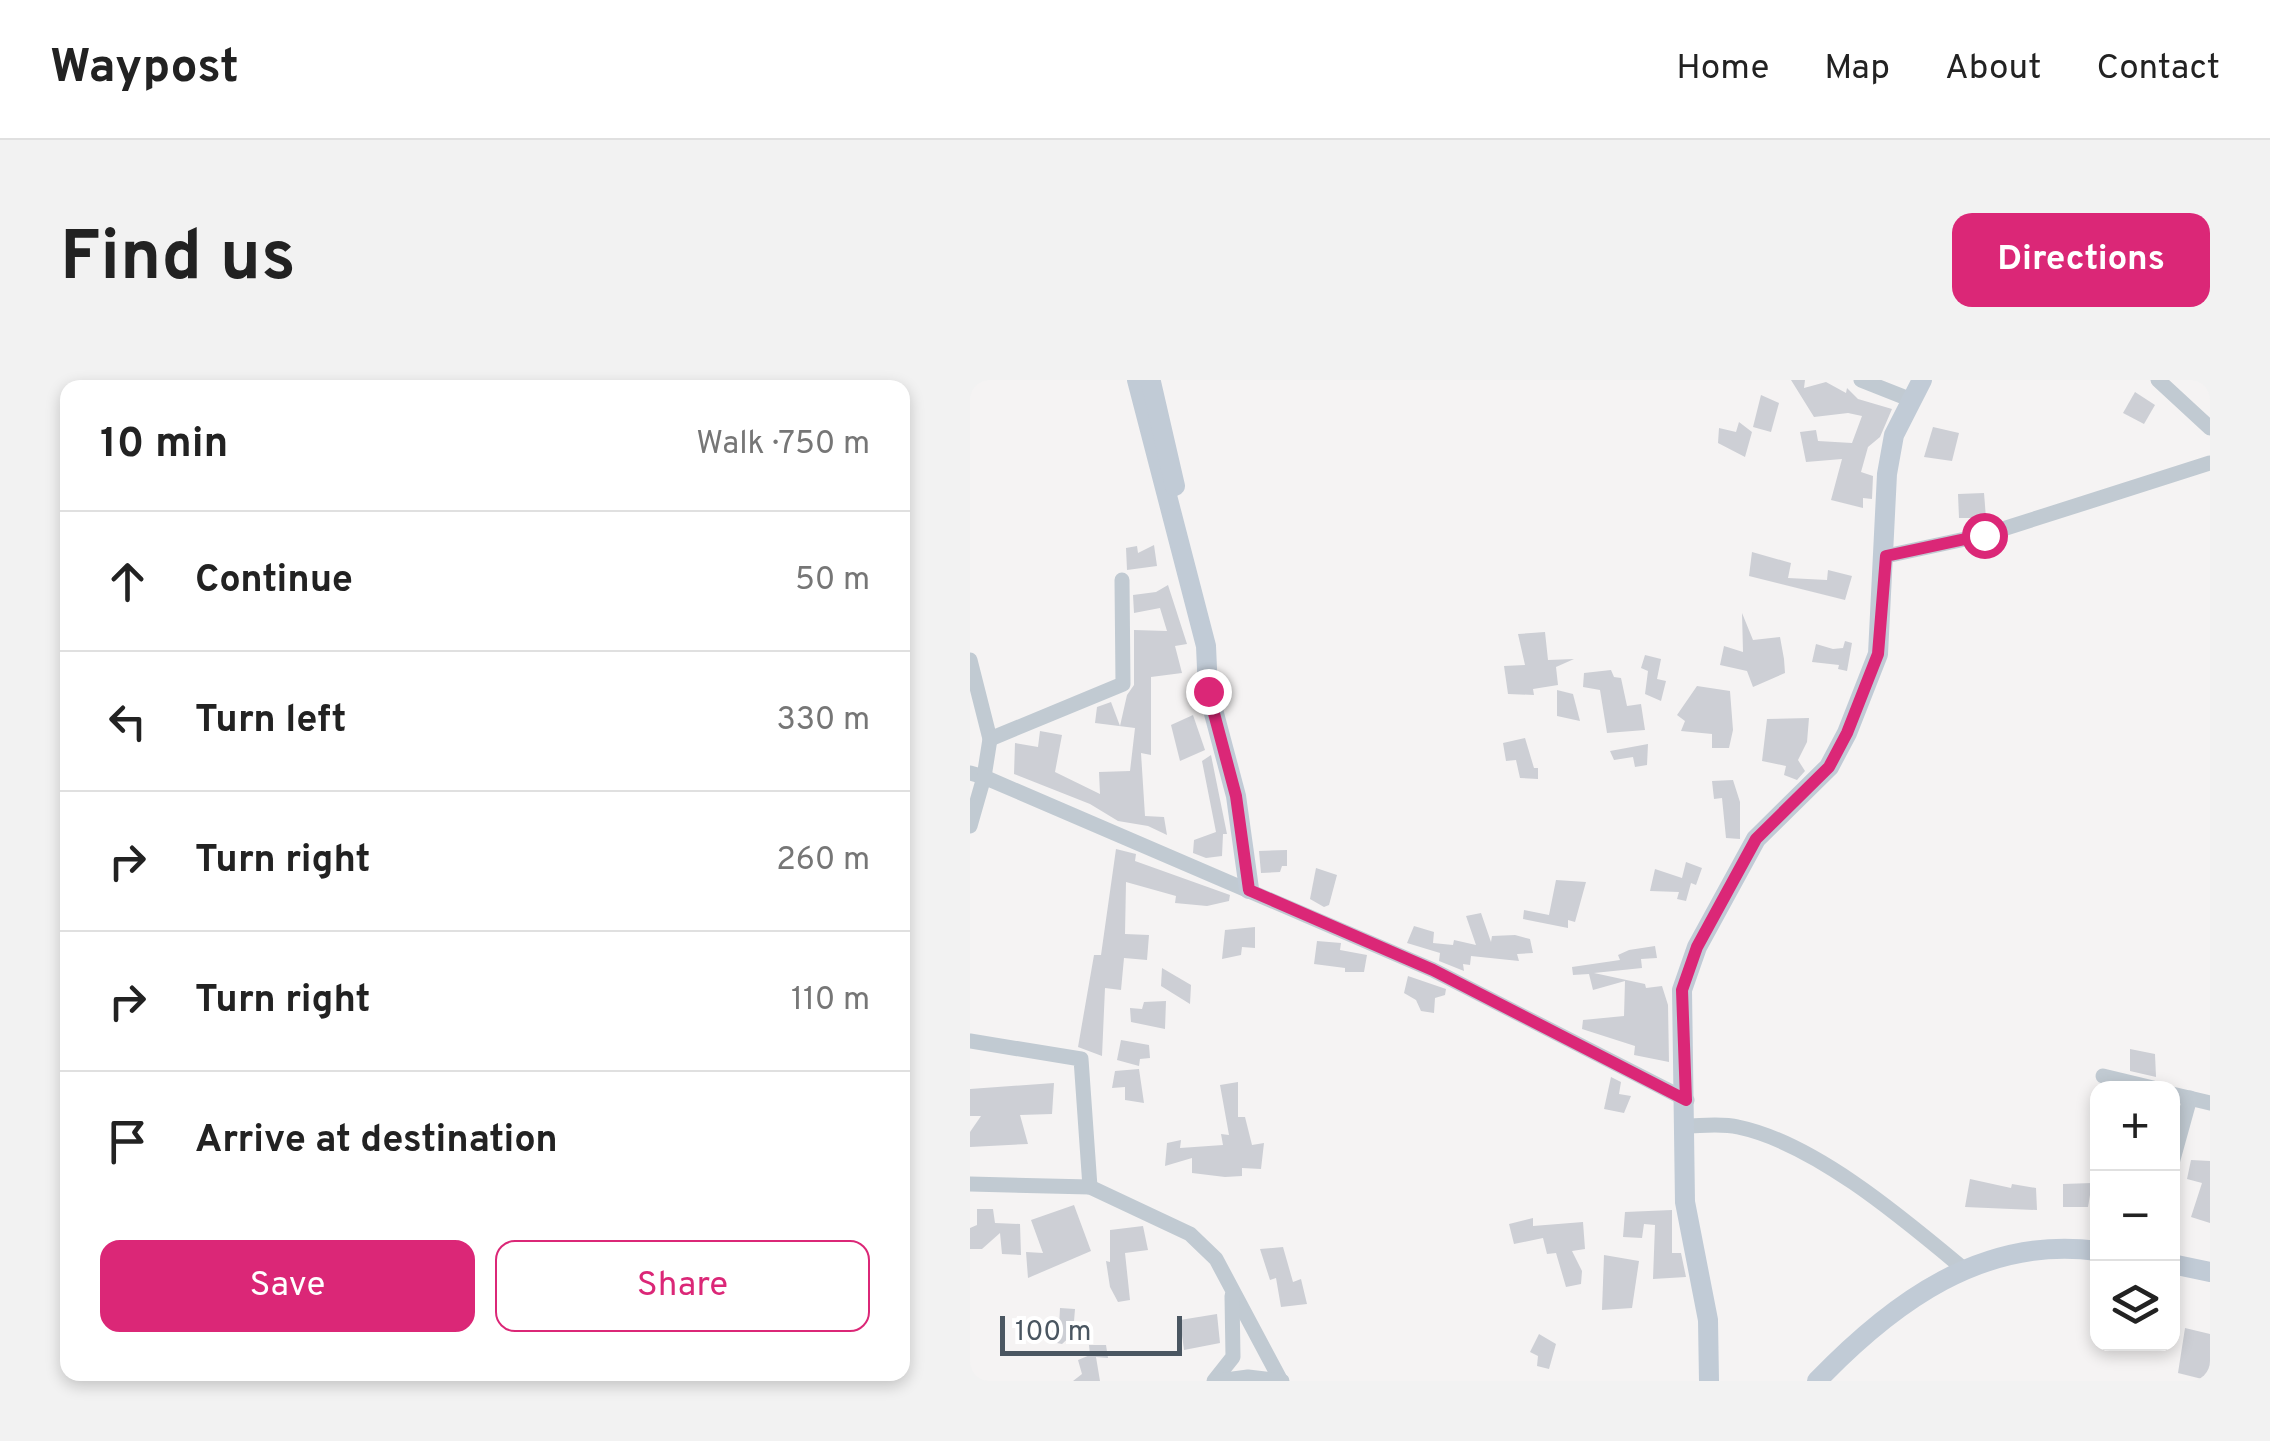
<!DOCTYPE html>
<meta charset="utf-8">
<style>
body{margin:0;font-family:Overpass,sans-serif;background:#f2f2f2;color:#222}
.controls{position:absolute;right:30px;bottom:30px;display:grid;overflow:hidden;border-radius:20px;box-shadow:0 5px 15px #0003}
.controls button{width:90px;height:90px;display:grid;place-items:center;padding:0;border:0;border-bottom:2px solid #e0e0e0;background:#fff;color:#222;font:50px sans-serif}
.scale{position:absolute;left:30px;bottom:25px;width:182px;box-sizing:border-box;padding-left:10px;border:5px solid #4a5661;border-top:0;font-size:28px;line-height:35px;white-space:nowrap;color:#4a5661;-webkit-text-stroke:8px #fff;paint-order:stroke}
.stop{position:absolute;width:30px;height:30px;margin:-22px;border:8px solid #db2777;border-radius:50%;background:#fff}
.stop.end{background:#db2777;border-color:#fff;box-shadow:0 2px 10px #0008}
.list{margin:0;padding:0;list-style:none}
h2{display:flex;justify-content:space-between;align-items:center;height:130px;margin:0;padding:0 40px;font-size:42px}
h2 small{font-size:32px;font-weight:400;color:#767676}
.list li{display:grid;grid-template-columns:65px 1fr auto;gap:30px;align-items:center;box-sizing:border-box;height:140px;padding:0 40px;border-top:2px solid #e0e0e0}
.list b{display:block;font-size:38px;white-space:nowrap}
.list em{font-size:32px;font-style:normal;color:#767676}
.actions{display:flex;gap:20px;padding:30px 40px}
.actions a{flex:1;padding:22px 0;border:2px solid #db2777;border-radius:20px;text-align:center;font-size:35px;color:#db2777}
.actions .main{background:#db2777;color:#fff}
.icon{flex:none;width:55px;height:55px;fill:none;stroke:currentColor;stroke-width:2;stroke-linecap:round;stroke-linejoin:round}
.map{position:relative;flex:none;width:1240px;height:1001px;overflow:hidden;border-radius:20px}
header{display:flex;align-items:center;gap:60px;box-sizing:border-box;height:140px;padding:0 50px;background:#fff;border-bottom:2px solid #e0e0e0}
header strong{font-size:48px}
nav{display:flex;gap:55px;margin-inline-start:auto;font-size:35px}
.intro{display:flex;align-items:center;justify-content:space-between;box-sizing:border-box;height:240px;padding:0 60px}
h1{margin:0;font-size:70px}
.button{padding:25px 45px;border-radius:20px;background:#db2777;color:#fff;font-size:35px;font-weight:700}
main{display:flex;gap:60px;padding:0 60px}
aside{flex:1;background:#fff;border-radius:20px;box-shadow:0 5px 15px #0003}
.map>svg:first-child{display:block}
.building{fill:#cdcfd5}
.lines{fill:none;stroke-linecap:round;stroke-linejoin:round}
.street{stroke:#c1cad2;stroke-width:15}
.secondary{stroke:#c1cbd6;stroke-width:20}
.route{stroke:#db2777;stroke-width:12}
</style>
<header>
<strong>Waypost</strong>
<nav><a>Home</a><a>Map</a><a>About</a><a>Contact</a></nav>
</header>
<div class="intro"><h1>Find us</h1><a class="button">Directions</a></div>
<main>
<aside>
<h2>10 min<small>Walk · 750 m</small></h2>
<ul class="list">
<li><svg class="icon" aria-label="ahead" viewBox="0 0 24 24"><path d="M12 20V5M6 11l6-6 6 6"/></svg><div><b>Continue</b></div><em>50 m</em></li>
<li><svg class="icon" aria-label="left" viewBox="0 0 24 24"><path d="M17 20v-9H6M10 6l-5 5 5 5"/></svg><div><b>Turn left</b></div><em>330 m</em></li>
<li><svg class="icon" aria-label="right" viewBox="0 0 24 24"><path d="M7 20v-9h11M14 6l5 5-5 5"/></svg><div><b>Turn right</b></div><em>260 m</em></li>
<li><svg class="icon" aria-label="right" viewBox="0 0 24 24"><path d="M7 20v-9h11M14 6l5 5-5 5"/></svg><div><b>Turn right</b></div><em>110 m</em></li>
<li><svg class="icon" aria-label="arrive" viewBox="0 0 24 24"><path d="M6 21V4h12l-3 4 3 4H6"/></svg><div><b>Arrive at destination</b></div></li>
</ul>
<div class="actions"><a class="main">Save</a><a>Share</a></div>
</aside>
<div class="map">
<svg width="1240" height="1001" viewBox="0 0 1240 1001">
<rect width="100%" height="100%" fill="#f5f3f3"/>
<g class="building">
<path d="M821 0H835L834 8 856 2 876 13 877 8 888 19 922 29 910 57 898 67 891 92 903 96 902 119 893 118V128L861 120 872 79 836 82 830 52 846 50 848 61 882 63 892 36 878 33 844 37Z"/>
<path d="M1165 12 1185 25 1174 44 1153 33Z"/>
<path d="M791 15 809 23 801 52 783 47Z"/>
<path d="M769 42 782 52 775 77 748 63 749 48 766 52Z"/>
<path d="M963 47 989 53 982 81 954 77Z"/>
<path d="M1014 113 1016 138H989L988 114Z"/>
<path d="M184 165 187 186 157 190 156 168 167 166 168 173Z"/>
<path d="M782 172 821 183 818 198 857 200 858 190 882 196 875 220 779 196Z"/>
<path d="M198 205 217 264 205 266 212 293 181 297V375L171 373 175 436 194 437 197 455 178 446 148 441 120 424 44 394 45 363 68 367 70 351 92 355 85 392 130 414 129 392 160 391 165 348 125 343 127 327 141 322 150 346 157 315 164 305V250L197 251 190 228 164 233 163 215 186 212Z"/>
<path d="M772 233 783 260 810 257 814 279 815 293 783 307 777 291 750 285 754 266 773 272Z"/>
<path d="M575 252 578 280 604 279 586 287 588 305 563 309 564 315 538 314 534 286 555 285 548 254Z"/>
<path d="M875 261 882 263 877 291 868 289 869 285 842 282 846 264 863 269 873 268Z"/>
<path d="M675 275 691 279 687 299 696 301 691 321 675 314 678 291 671 288Z"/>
<path d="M641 290 644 297 651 298 657 326 671 324 675 350 637 353 630 310 613 307 614 293Z"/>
<path d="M727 306 760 311 763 350 759 368H742V354L711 351 715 341 707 335Z"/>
<path d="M587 310 603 314 610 341 587 336Z"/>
<path d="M223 335 235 370 210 381 201 345Z"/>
<path d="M839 338 837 362 828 380 835 391 827 400 814 395 816 386 792 381 797 339Z"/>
<path d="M555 358 564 388H568V399L550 398 546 380 536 381 533 363Z"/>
<path d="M678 364 677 385 665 387 663 377 644 380 640 371Z"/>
<path d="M241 375 257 454H253L252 476 236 478 223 473 224 460 246 452 232 381Z"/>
<path d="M763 400 770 422V459L756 458 752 418 744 419 742 401Z"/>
<path d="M146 469 166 474 165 481 260 515 259 521 237 526 205 523 206 516 156 502 155 554 179 555 177 580 154 578 151 610 135 608 132 676 108 667 124 575H131Z"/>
<path d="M317 470V486H312L310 492 291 493 289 471Z"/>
<path d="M716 482 732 488 726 505 721 503 716 521 707 519 709 512 680 511 685 489 712 498Z"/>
<path d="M346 488 367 495 359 525 354 527 340 519Z"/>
<path d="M586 500 616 502 605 542 598 540V548L553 539 554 530 579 535Z"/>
<path d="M511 533 521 562 522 556 545 555 560 559 563 573 547 574 549 581 501 576 500 585 493 584 494 591 469 581 470 573 437 563 444 546 464 552 463 563 483 565 484 560 506 565 496 536Z"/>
<path d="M285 547V568L272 567 271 575 252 579 255 550Z"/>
<path d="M347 561 371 563 370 570 397 575 394 592H375V588L344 584Z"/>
<path d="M685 566 687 578 671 579 672 588 624 593 675 604 676 608 692 606 698 625 699 682 664 675 665 666 612 649 613 640 654 636 655 601 623 610 619 594 603 595 602 587 650 580 648 575 659 570Z"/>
<path d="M192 588 221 605 220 624 191 606Z"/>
<path d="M438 596 476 609 475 615 465 618 464 633 451 631 446 620 434 613Z"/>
<path d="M196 621 195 649 161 642 160 628 172 629 174 622Z"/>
<path d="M151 660 179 665 180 678 170 679 169 686 147 680Z"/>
<path d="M1160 669 1185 674 1186 697 1160 691Z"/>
<path d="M169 689 174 723 155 720V707L142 708 145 691Z"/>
<path d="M641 697 651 702 649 714 661 716 654 733 634 729Z"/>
<path d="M268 702V737H275L282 765 294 763 291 789 272 788V796L255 797 222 793V778L195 786 197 763 211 760 210 768 253 765 251 754 259 755 250 705Z"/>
<path d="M84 703 82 734 50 735 58 764 0 767V752L11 736H0V709Z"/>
<path d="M1221 780 1240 781V843L1221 837 1232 803 1217 799Z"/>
<path d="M1000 799 1041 808 1042 804 1066 808 1067 830 995 827Z"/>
<path d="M1122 803 1118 827H1093V804Z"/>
<path d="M104 825 121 871 58 898 56 872 73 873 61 840Z"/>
<path d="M7 829H23L25 843 50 844 51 875 32 874 30 853 12 869H0V848L7 845Z"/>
<path d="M702 830V873H711L716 897 683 899 685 845 674 844 672 858 653 857 655 832Z"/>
<path d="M563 838V846L613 842 615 869 602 871 612 891 611 904 596 907 586 873 577 874 573 858 544 864 539 844Z"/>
<path d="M173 846 178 870 155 873 160 920 148 922 140 907 136 881 140 882V850Z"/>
<path d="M313 867 323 902 331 899 337 924 311 927 306 898 300 900 290 869Z"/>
<path d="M634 875 669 881 662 928 632 930Z"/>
<path d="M90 928 105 929 103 954 92 964 82 962 78 953 89 947Z"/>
<path d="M247 934 250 963 214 970 210 940Z"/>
<path d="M1215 948 1240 954V1001L1208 993Z"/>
<path d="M569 954 586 964 579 989 567 986 568 976 560 972Z"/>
<path d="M119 965H136L138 978 126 977 130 1001H103L112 994 108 980 120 975Z"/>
</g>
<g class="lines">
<g class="street">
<path d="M891 0 939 19"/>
<path d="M1188 0 1240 48"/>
<path d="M916 176 1014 155 1240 83"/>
<path d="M0 280 20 359 14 397 0 393"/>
<path d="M20 359 153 304 152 200"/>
<path d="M0 446 14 397 463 590 717 720"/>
<path d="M0 661 111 679 120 807"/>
<path d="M1133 696 1183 708"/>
<path d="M1202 714 1240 723"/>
<path d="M714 746C731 746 751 743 768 747 845 763 935 840 995 890"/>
<path d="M1202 783 1220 718"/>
<path d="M0 804 120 807 220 854 246 879 311 1001"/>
<path d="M244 1001 263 977 262 916"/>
<path d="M248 1001 278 997 312 1001"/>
</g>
<g class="secondary">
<path d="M167 0 236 266 238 311 266 416 279 509"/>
<path d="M181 2 205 106"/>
<path d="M1202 884 1240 892"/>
<path d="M739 1001 738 940 715 822 712 610 727 567 786 459 859 387 877 353 908 274 917 94 924 55 952 0"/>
<path d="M847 1001C922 923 1013 855 1128 871"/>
</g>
</g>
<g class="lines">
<path class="route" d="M238 311 266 416 279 510 463 590 716 720 712 610 727 567 786 459 859 387 877 353 908 274 916 176 1014 155"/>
</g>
</svg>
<div class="controls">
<button>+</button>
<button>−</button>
<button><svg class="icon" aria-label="layers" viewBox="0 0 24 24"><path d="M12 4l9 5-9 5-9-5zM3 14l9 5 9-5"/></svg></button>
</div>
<div class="scale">100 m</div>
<div class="stop" style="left:1014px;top:155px"></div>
<div class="stop end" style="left:238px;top:311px"></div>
</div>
</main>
